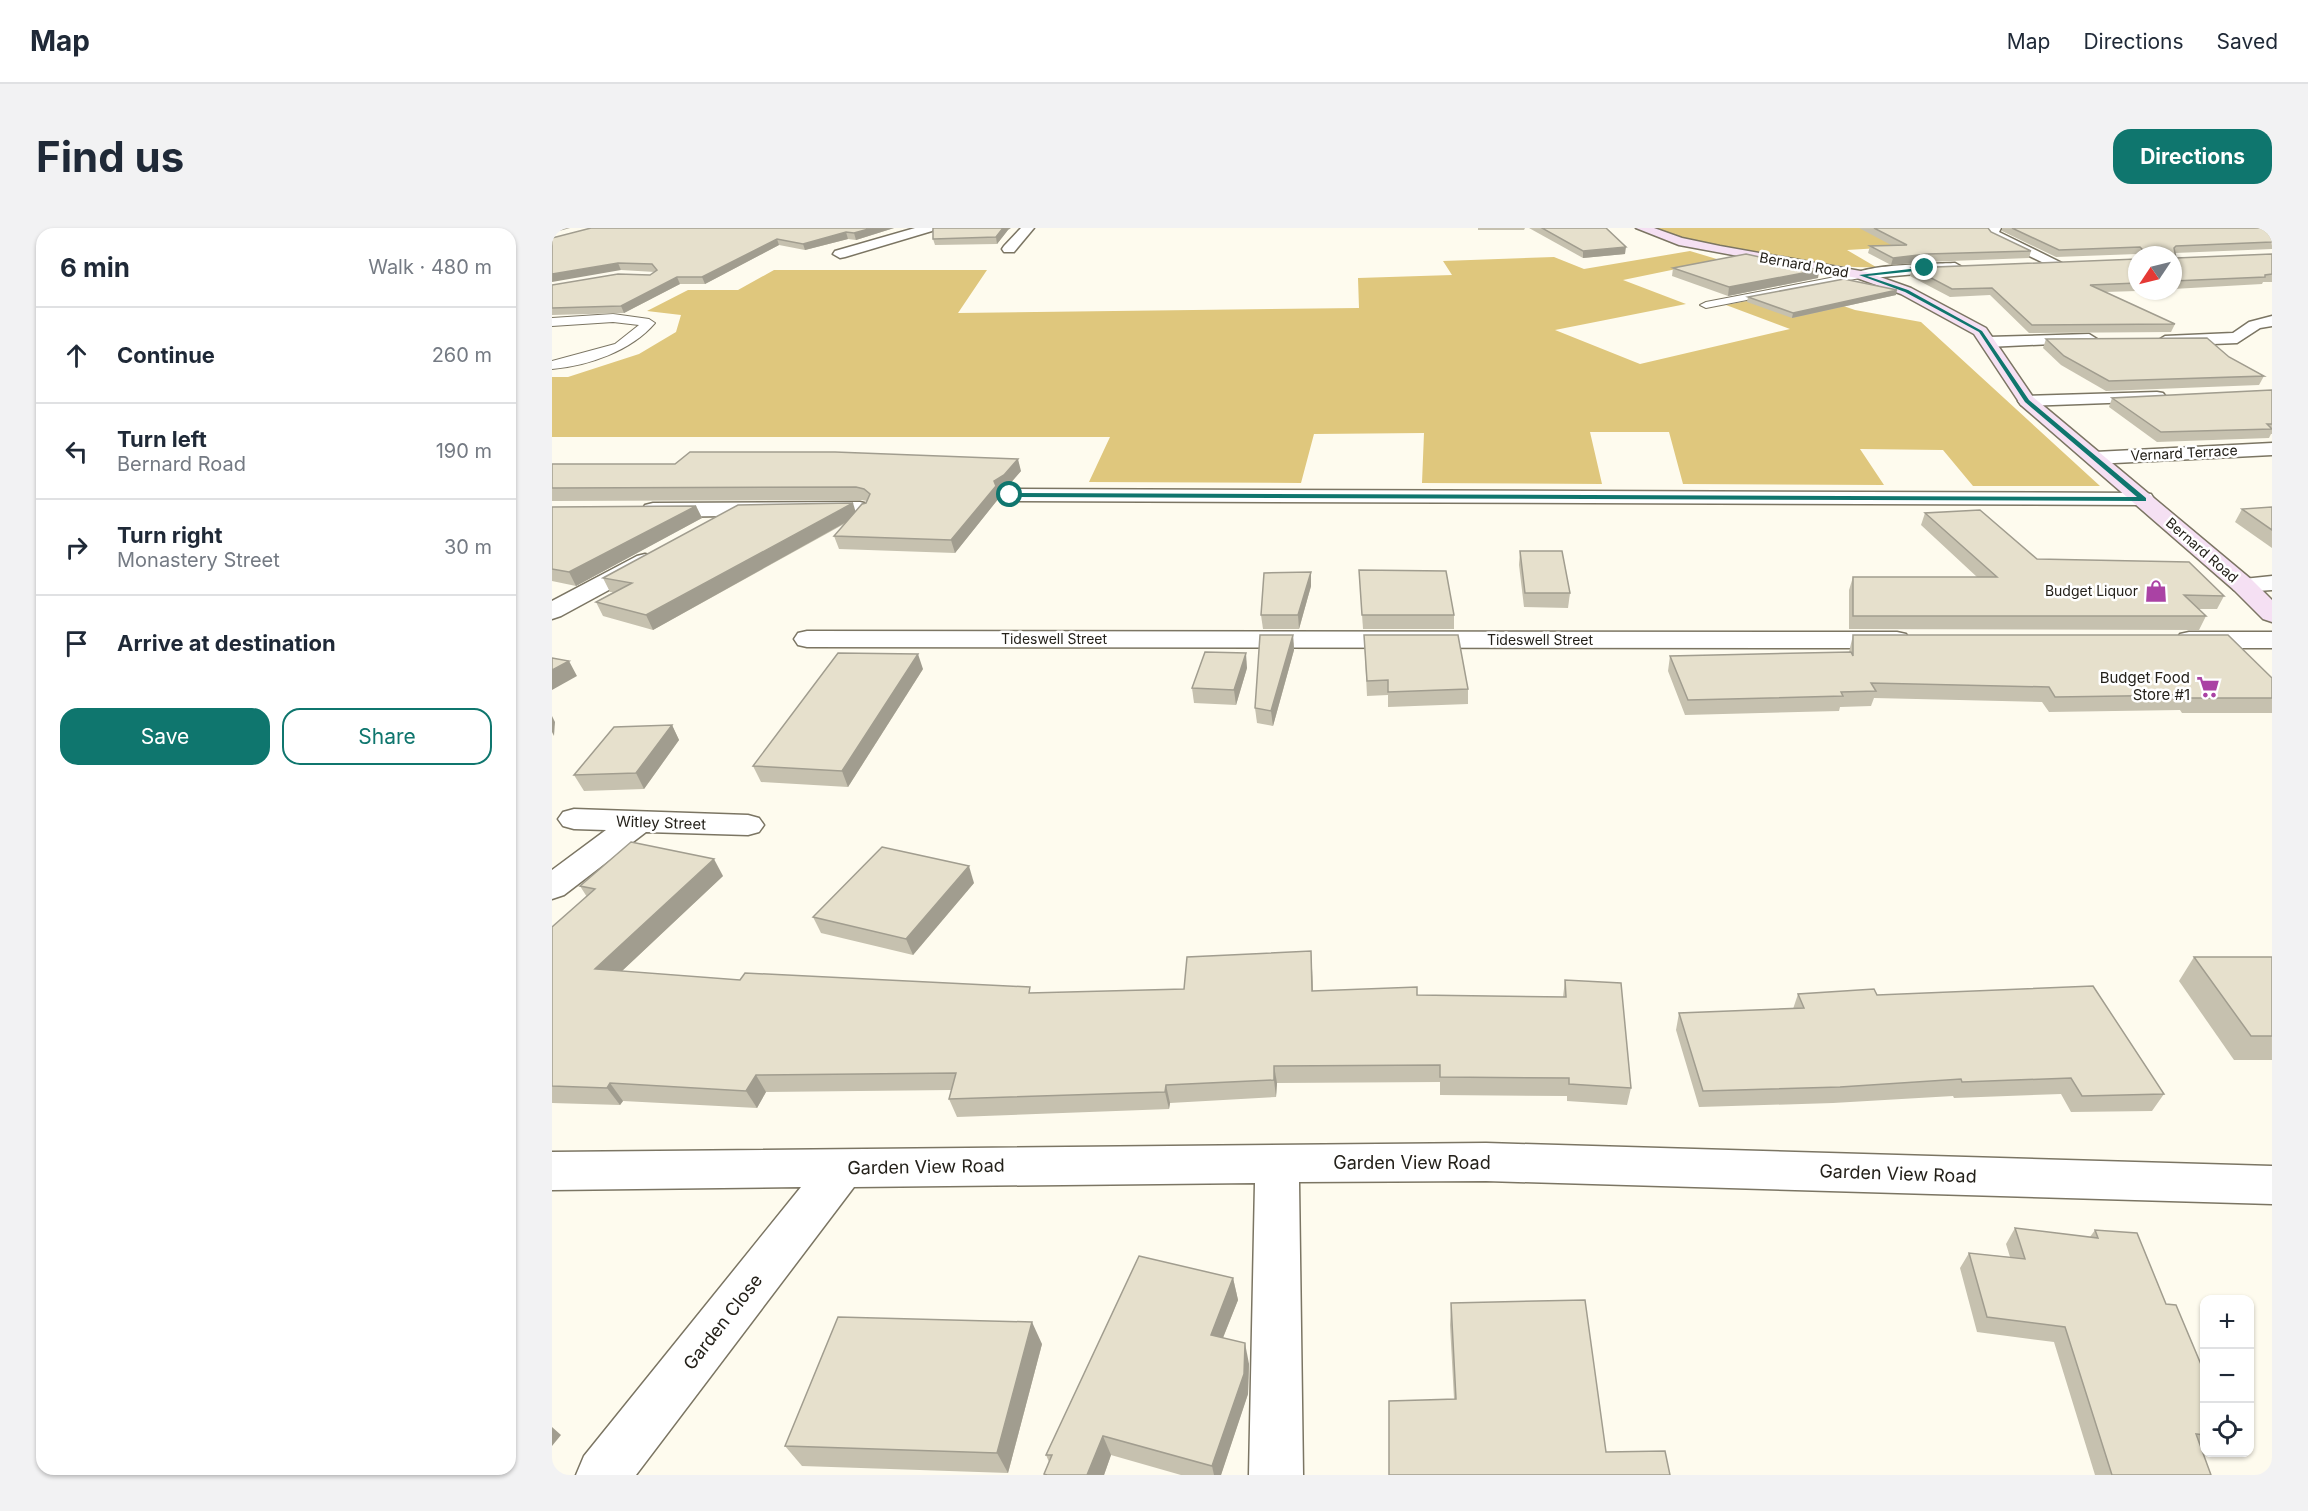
<!DOCTYPE html>
<meta charset="utf-8">
<style>
body{margin:0;font-family:Inter,sans-serif;background:#f2f2f3;color:#1f2937}
.controls{position:absolute;right:18px;bottom:18px;display:grid;overflow:hidden;border-radius:12px;box-shadow:0 2px 4px #0004}
.controls button{width:54px;height:54px;display:grid;place-items:center;padding:0;border:0;border-bottom:2px solid #e0e1e3;background:#fff;color:#1f2937;font:30px sans-serif}
.compass{position:absolute;left:1576px;top:18px;width:54px;height:54px;border-radius:50%;background:#fff;box-shadow:0 2px 4px #0004;rotate:235deg}
.stop{position:absolute;width:18px;height:18px;margin:-14px;border:4px solid #0f766e;border-radius:50%;background:#fff}
.stop.end{background:#0f766e;border-color:#fff;box-shadow:0 2px 6px #0008}
.list{margin:0;padding:0;list-style:none}
h2{display:flex;justify-content:space-between;align-items:center;height:78px;margin:0;padding:0 24px;font-size:26px}
h2 small{font-size:20px;font-weight:400;color:#747a83}
.list li{display:grid;grid-template-columns:39px 1fr auto;gap:18px;align-items:center;box-sizing:border-box;height:96px;padding:0 24px;border-top:2px solid #e0e1e3}
.list b{display:block;font-size:22px;white-space:nowrap}
.list p{margin:0;font-size:20px;white-space:nowrap;color:#747a83}
.list em{font-size:20px;font-style:normal;color:#747a83}
.actions{display:flex;gap:12px;padding:18px 24px}
.actions a{flex:1;padding:14px 0;border:2px solid #0f766e;border-radius:18px;text-align:center;font-size:21px;color:#0f766e}
.actions .main{background:#0f766e;color:#fff}
.icon{flex:none;width:33px;height:33px;fill:none;stroke:currentColor;stroke-width:2;stroke-linecap:round;stroke-linejoin:round}
.map{position:relative;flex:none;width:1720px;height:1247px;overflow:hidden;border-radius:18px}
header{display:flex;align-items:center;gap:36px;box-sizing:border-box;height:84px;padding:0 30px;background:#fff;border-bottom:2px solid #e0e1e3}
header strong{font-size:28px}
nav{display:flex;gap:33px;margin-inline-start:auto;font-size:21px}
.intro{display:flex;align-items:center;justify-content:space-between;box-sizing:border-box;height:144px;padding:0 36px}
h1{margin:0;font-size:42px}
.button{padding:15px 27px;border-radius:18px;background:#0f766e;color:#fff;font-size:21px;font-weight:700}
main{display:flex;gap:36px;padding:0 36px}
aside{flex:1;background:#fff;border-radius:18px;box-shadow:0 2px 4px #0004}
.map>svg:first-child{display:block}
.forest{fill:#dfc77d}
.lines{fill:none;stroke-linecap:round;stroke-linejoin:round}
.service-casing{stroke:#7b7563;stroke-width:2}
.minor-casing{stroke:#7b7563;stroke-width:3}
.tertiary-casing{stroke:#7b7563;stroke-width:3}
.secondary-casing{stroke:#7b7563;stroke-width:3}
.service{fill:#fff;fill-rule:evenodd}
.minor{fill:#fff;fill-rule:evenodd}
.tertiary{fill:#fff;fill-rule:evenodd}
.secondary{fill:#f5e0f3;fill-rule:evenodd}
.wall{fill:#c6c1af}
.shaded-wall{fill:#a19d8f}
.building{fill:#e6e0cc;stroke:#a19d8f;stroke-width:1.5}
.route{fill:#0f766e}
.labels{text-anchor:middle;stroke-width:5;stroke-linejoin:round;paint-order:stroke}
.far-street-label{font-size:14px;fill:#24211a;stroke:#fff}
.far-poi-label{font-size:14px;fill:#24211a;stroke:#fff;text-anchor:end}
.poi-label{font-size:15px;fill:#24211a;stroke:#fff;text-anchor:end}
.street-label{font-size:15px;fill:#24211a;stroke:#fff}
.near-street-label{font-size:18px;fill:#24211a;stroke:#fff}
</style>
<header>
<strong>Map</strong>
<nav><a>Map</a><a>Directions</a><a>Saved</a></nav>
</header>
<div class="intro"><h1>Find us</h1><a class="button">Directions</a></div>
<main>
<aside>
<h2>6 min<small>Walk · 480 m</small></h2>
<ul class="list">
<li><svg class="icon" aria-label="ahead" viewBox="0 0 24 24"><path d="M12 20V5M6 11l6-6 6 6"/></svg><div><b>Continue</b></div><em>260 m</em></li>
<li><svg class="icon" aria-label="left" viewBox="0 0 24 24"><path d="M17 20v-9H6M10 6l-5 5 5 5"/></svg><div><b>Turn left</b><p>Bernard Road</p></div><em>190 m</em></li>
<li><svg class="icon" aria-label="right" viewBox="0 0 24 24"><path d="M7 20v-9h11M14 6l5 5-5 5"/></svg><div><b>Turn right</b><p>Monastery Street</p></div><em>30 m</em></li>
<li><svg class="icon" aria-label="arrive" viewBox="0 0 24 24"><path d="M6 21V4h12l-3 4 3 4H6"/></svg><div><b>Arrive at destination</b></div></li>
</ul>
<div class="actions"><a class="main">Save</a><a>Share</a></div>
</aside>
<div class="map">
<svg width="1720" height="1247" viewBox="0 0 1720 1247">
<rect width="100%" height="100%" fill="#fefbee"/>
<g class="forest">
<path d="M1103 0H1343L1375 17 1326 18 1328 20 1295 22 1324 39C1292 41 1265 34 1233 29 1189 22 1144 17 1103 0Z"/>
<path d="M1138 23 1168 32 1071 52 1134 76 1003 102 1088 136 1238 101 1174 77 1248 63 1303 82 1369 94 1548 258H1421L1391 222 1308 221 1332 257 1131 256 1117 204H1038L1050 256 870 255 872 205 762 206 749 255 537 254 558 209H0V149H16L87 126 124 104 129 87 95 83 136 62H186L222 42H435L406 85 807 80 806 50 900 47 891 33 1002 29 1032 41Z"/>
</g>
<g class="lines">
<g class="service-casing">
<g id="service">
<path d="M1309 44 1314 47 1313 49 1154 80 1148 77 1154 74Z"/>
<path d="M61 86 97 91 103 95C79 123 36 138 0 141V133L63 116 87 97 61 94 0 98V90Z"/>
</g>
</g>
<g class="minor-casing">
<g id="minor">
<path d="M363 0H382L380 3 293 29 288 30 281 26 283 23Z"/>
<path d="M469 0H482L462 24H452L450 21 452 18Z"/>
<path d="M1435 0H1449L1447 4 1510 35 1503 39 1498 38 1438 9 1434 2Z"/>
<path d="M1403 35 1410 39 1408 42 1309 51 1302 47C1313 36 1384 36 1403 35Z"/>
<path d="M1720 88V98L1708 100 1685 115 1613 118 1605 113 1613 108 1681 105 1697 94Z"/>
<path d="M1537 106 1545 111 1543 114 1436 119 1428 114 1436 109Z"/>
<path d="M1605 164 1611 165 1614 169 1611 173 1475 178 1469 177 1466 173 1469 169 1475 168Z"/>
<path d="M1720 215V227L1543 236 1536 234 1533 230 1536 226 1543 224Z"/>
<path d="M458 261 1591 265 1599 266 1602 271 1599 276 1591 277 458 273 451 271 447 267 451 263Z"/>
<path d="M308 274 316 276 319 281 316 286 101 289 93 287 90 282 93 277 101 275Z"/>
<path d="M93 326 101 328 105 333 101 338 9 388 0 391V373L85 328Z"/>
<path d="M255 403 1345 404 1354 406 1358 412 1354 418 1345 420 255 419 246 417 242 411 246 405Z"/>
<path d="M1637 404H1720V420H1637L1628 418 1624 412 1628 406Z"/>
<path d="M22 581 196 587 207 590 212 597 207 604 196 607 94 604 12 667 0 671V642L54 602 22 601 11 598 6 591 11 584Z"/>
<path d="M934 915 1720 938V976L934 953 747 954 751 1247H697L703 955 302 959 84 1247H24L32 1228 249 959 0 962V924Z"/>
</g>
</g>
<g class="tertiary-casing">
<path id="tertiary" d="M1720 348V362L1691 364 1682 362 1679 357 1682 352Z"/>
</g>
<g class="secondary-casing">
<path id="secondary" d="M1084 0H1102L1130 10 1168 18 1314 44 1359 60 1434 100 1481 169 1700 352 1720 372V394L1711 391 1682 362 1469 177 1422 106 1349 66 1305 50 1127 17Z"/>
</g>
<use href="#service" class="service"/>
<use href="#minor" class="minor"/>
<use href="#tertiary" class="tertiary"/>
<use href="#secondary" class="secondary"/>
</g>
<g class="wall">
<path d="M39 0H342L304 12 296 11 253 22 227 17 153 56H128L72 85 0 87V57L98 47 103 44 69 42Z"/>
<path d="M926 0H973L972 2H926Z"/>
<path d="M977 0H1054L1073 26 1031 30Z"/>
<path d="M1307 0H1436L1439 4 1479 23 1477 30 1373 34 1339 37 1316 25 1318 18H1341Z"/>
<path d="M1450 0H1720V21L1623 25 1624 30 1720 26V54H1711L1710 56 1621 61V27H1586L1585 26 1504 29 1450 3Z"/>
<path d="M456 2 445 16 383 17 381 11Z"/>
<path d="M1585 31V63L1553 64 1623 96 1619 104 1477 105 1438 67 1398 69 1358 48 1360 40Z"/>
<path d="M1121 40 1267 42 1266 50 1176 68 1120 48Z"/>
<path d="M1344 67 1240 90 1195 74 1196 69Z"/>
<path d="M1494 111 1677 129 1712 148 1707 157 1554 163 1509 137 1491 120Z"/>
<path d="M1720 162V206H1719L1717 210 1605 214 1557 179 1560 170Z"/>
<path d="M0 236 469 243 455 259 446 265 447 270 403 325 287 321 282 308 294 295 101 402 51 388 44 374 61 364H58L51 350 304 283 315 273 309 272 0 273Z"/>
<path d="M144 278 150 290 24 358 0 353V279Z"/>
<path d="M1720 279V320L1683 294 1690 281Z"/>
<path d="M1373 285 1485 331 1672 368 1665 381H1646L1654 388 1647 402 1297 401V362L1301 349H1425L1369 297Z"/>
<path d="M968 323 1018 365 1016 380 972 379 967 337Z"/>
<path d="M807 342 902 387V401H811Z"/>
<path d="M759 344V358L747 401H711L709 387Z"/>
<path d="M741 407 742 422 721 498 705 495 703 480Z"/>
<path d="M812 407 916 461V476L836 479V467L815 468Z"/>
<path d="M1301 407 1720 450V485H1630L1628 482 1497 484 1490 474 1322 470 1319 478 1288 479 1287 483 1133 487 1116 443 1118 428 1297 424Z"/>
<path d="M695 440 684 477 642 475 640 460Z"/>
<path d="M371 441 296 559 209 554 201 538Z"/>
<path d="M120 497 127 512 92 561 32 563 22 547Z"/>
<path d="M171 648 70 743 188 752 479 765 632 761 760 740 761 763 865 767 1011 769 1013 752 1079 860 1075 877 1015 873V868L888 867V854L725 855 724 869 618 875 617 881 405 889 397 871 399 862 214 864 205 880 71 873 68 877 0 875V699L35 669 28 658Z"/>
<path d="M422 655 361 727 269 705 261 689Z"/>
<path d="M1642 729H1720V832H1682L1627 753Z"/>
<path d="M1246 766 1612 866 1600 883 1519 884 1509 866 1402 870 1401 868 1281 875 1147 879 1124 802 1127 785 1241 781Z"/>
<path d="M1463 1000 1538 1009 1543 1002 1614 1076 1653 1146V1222H1650L1659 1247H1543L1502 1114 1425 1104 1408 1040 1417 1025 1458 1029 1454 1016Z"/>
<path d="M681 1050 686 1072 671 1110 697 1136 696 1166 669 1247H629L559 1227 552 1247H492V1246L497 1234 494 1227Z"/>
<path d="M899 1075 1054 1224 1118 1247 902 1171 898 1097Z"/>
<path d="M490 1116 456 1245 250 1238 233 1218Z"/>
</g>
<g class="shaded-wall">
<path d="M0 0H18L0 5Z"/>
<path d="M320 0H342L304 12 302 5Z"/>
<path d="M451 0H459L456 2 445 16 444 9Z"/>
<path d="M294 4 296 11 253 22 251 16Z"/>
<path d="M225 11 227 17 153 56 150 49Z"/>
<path d="M1074 19 1073 26 1031 30V23Z"/>
<path d="M1375 26 1373 34 1339 37 1341 30Z"/>
<path d="M66 35 69 42 0 54V46Z"/>
<path d="M1267 42 1266 50 1176 68 1177 59Z"/>
<path d="M125 49 128 56 72 85 69 78Z"/>
<path d="M1345 62 1344 67 1240 90 1241 85Z"/>
<path d="M466 231 469 243 455 259 446 265 447 270 403 325 399 312 442 253Z"/>
<path d="M301 275 305 288 101 402 94 387Z"/>
<path d="M144 278 150 290 24 358 17 344Z"/>
<path d="M759 344V358L747 401 746 387Z"/>
<path d="M741 407 742 422 721 498 719 483Z"/>
<path d="M694 425 695 440 684 477 682 462Z"/>
<path d="M366 426 371 441 296 559 290 543Z"/>
<path d="M17 433 25 448 0 462V442Z"/>
<path d="M0 488 3 494 2 508 0 504Z"/>
<path d="M120 497 127 512 92 561 84 545Z"/>
<path d="M162 631 171 648 54 758 43 741Z"/>
<path d="M417 638 422 655 361 727 354 711Z"/>
<path d="M759 723 760 740 761 780 760 763Z"/>
<path d="M722 838 725 855 724 869 722 852Z"/>
<path d="M204 847 214 864 205 880 194 863Z"/>
<path d="M58 855 71 873 68 877 55 860Z"/>
<path d="M614 857 618 875 617 881 613 864Z"/>
<path d="M681 1050 686 1072 664 1127 659 1107Z"/>
<path d="M480 1094 490 1116 456 1245 445 1225Z"/>
<path d="M693 1115 697 1136 696 1166 669 1247H662L660 1238Z"/>
<path d="M0 1199 9 1207 0 1218Z"/>
<path d="M551 1208 559 1227 552 1247H535Z"/>
</g>
<g class="building">
<path d="M39 0H320L302 5 294 4 251 16 225 11 150 49H125L69 78 0 80V57L66 46 98 47 105 42 100 36 66 35 0 46V10Z"/>
<path d="M381 0H451L444 9 381 11Z"/>
<path d="M990 0H1054L1074 19 1031 23Z"/>
<path d="M1322 0H1436L1439 4 1479 23 1375 26 1341 30 1318 18 1355 17Z"/>
<path d="M1460 0H1720V14L1624 18 1622 20 1624 30 1720 26V46L1713 47V49L1621 53V27H1589L1590 21 1588 19 1507 22Z"/>
<path d="M1194 26 1267 42 1177 59 1121 40Z"/>
<path d="M1585 31V55L1538 57 1623 96 1480 97 1440 60 1400 61 1360 40Z"/>
<path d="M1292 51 1345 62 1241 85 1196 69Z"/>
<path d="M1655 110 1677 129 1712 148 1557 153 1512 128 1494 111Z"/>
<path d="M1720 162V196H1715L1720 201 1609 204 1560 170Z"/>
<path d="M138 224H283L466 231 452 247 442 253 444 258 399 312 282 308 310 276 314 275 318 266 312 261 304 259 0 260V236H123Z"/>
<path d="M301 275 94 387 44 374 80 355 51 350 186 277Z"/>
<path d="M144 278 17 344 0 341V279Z"/>
<path d="M1720 279V302L1690 281Z"/>
<path d="M1428 282 1485 331 1637 334 1672 368 1632 367 1654 388H1301V349H1445L1373 285Z"/>
<path d="M968 323H1010L1018 365H973Z"/>
<path d="M807 342 894 343 902 387H810Z"/>
<path d="M759 344 746 387H709L712 345Z"/>
<path d="M708 407H741L719 483 703 480Z"/>
<path d="M812 407H906L916 461 836 464V452L815 453Z"/>
<path d="M1301 407H1676L1720 450V470H1639L1636 467 1503 469 1497 459 1319 455 1324 463 1289 464 1291 468 1136 472 1118 428 1299 424 1301 428Z"/>
<path d="M653 424 694 425 682 462 640 460Z"/>
<path d="M286 425 366 426 290 543 201 538Z"/>
<path d="M0 430 17 433 0 442Z"/>
<path d="M120 497 84 545 22 547 62 499Z"/>
<path d="M79 614 162 631 43 741 188 752 193 745 478 759 477 765 632 761 635 729 759 723 760 763 865 759V767L1014 769 1013 752 1069 755 1079 860 1017 856V850L888 849V837L722 838V852L614 857 613 864 397 871 404 845 204 847 194 863 58 855 55 860 0 858V699L43 661 28 658Z"/>
<path d="M330 619 417 638 354 711 261 689Z"/>
<path d="M1642 729H1720V808H1699Z"/>
<path d="M1541 758 1612 866 1530 868 1519 850 1410 854 1409 851 1288 859 1151 863 1127 785 1252 780 1246 766 1322 761 1325 767Z"/>
<path d="M1463 1000 1546 1010 1543 1002 1585 1005 1614 1076 1624 1077 1653 1146V1207L1644 1206 1659 1247H1560L1513 1099 1435 1089 1417 1025 1473 1031Z"/>
<path d="M587 1028 681 1050 659 1107 693 1115 692 1146 660 1238 551 1208 535 1247H495L492 1246 500 1227H494Z"/>
<path d="M1033 1072 1054 1224 1113 1223 1118 1247H837V1173L904 1171 899 1075Z"/>
<path d="M286 1089 480 1094 445 1225 233 1218Z"/>
</g>
<path class="route" d="M1375 39 1373 42 1315 48 1356 62 1430 103 1477 172 1594 270V273L458 269 455 267 458 265 1585 269 1473 174 1427 104 1353 64 1307 47Z"/>
<defs>
<g id="shop-bare" transform="scale(1.8)"><path d="M-5-2.5h2.3a2.7 3.5 0 0 1 5.4 0H5L5.5 6h-11ZM-1.5-2.5h3a1.5 2.3 0 0 0-3 0Z" fill="#aa42a4" stroke="#fff" stroke-width="2.5" paint-order="stroke"/></g>
<g id="supermarket-bare" transform="scale(1.8)"><path d="M-6-5.5h2.5l.6 2H6L4.5 2H-2.5L-4.4-4H-6ZM-1.5 3.2a1.3 1.3 0 1 0 .1 0ZM3 3.2a1.3 1.3 0 1 0 .1 0Z" fill="#aa42a4" stroke="#fff" stroke-width="2.5" paint-order="stroke"/></g>
</defs>
<g fill-rule="evenodd">
<use href="#shop-bare" x="1604" y="363"/>
<use href="#supermarket-bare" x="1656" y="459"/>
</g>
<g class="labels">
<g class="far-street-label">
<text transform="translate(1252 37) rotate(10)" y="5">Bernard Road</text>
<text transform="translate(1632 225) rotate(-3)" y="5">Vernard Terrace</text>
<text transform="translate(1650 322) rotate(41)" y="5">Bernard Road</text>
<text x="502" y="416">Tideswell Street</text>
<text x="988" y="417">Tideswell Street</text>
</g>
<g class="far-poi-label">
<text x="1586" y="368">Budget Liquor</text>
</g>
<g class="poi-label">
<text x="1638" y="455">Budget Food<tspan x="1638" dy="17">Store #1</tspan></text>
</g>
<g class="street-label">
<text transform="translate(109 595) rotate(2)" y="5">Witley Street</text>
</g>
<g class="near-street-label">
<text x="860" y="941">Garden View Road</text>
<text transform="translate(374 939) rotate(-1)" y="6">Garden View Road</text>
<text transform="translate(1346 946) rotate(2)" y="6">Garden View Road</text>
<text transform="translate(171 1094) rotate(-52)" y="6">Garden Close</text>
</g>
</g>
</svg>
<div class="controls">
<button>+</button>
<button>−</button>
<button><svg class="icon" aria-label="locate" viewBox="0 0 24 24"><circle cx="12" cy="12" r="6"/><path d="M12 2v4M12 18v4M2 12h4M18 12h4"/></svg></button>
</div>
<svg class="compass" viewBox="-18 -18 36 36"><path d="M0-13l5 13h-10z" fill="#e53935"/><path d="M0 13l5-13h-10z" fill="#747a83"/></svg>
<div class="stop" style="left:458px;top:267px"></div>
<div class="stop end" style="left:1373px;top:40px"></div>
</div>
</main>
